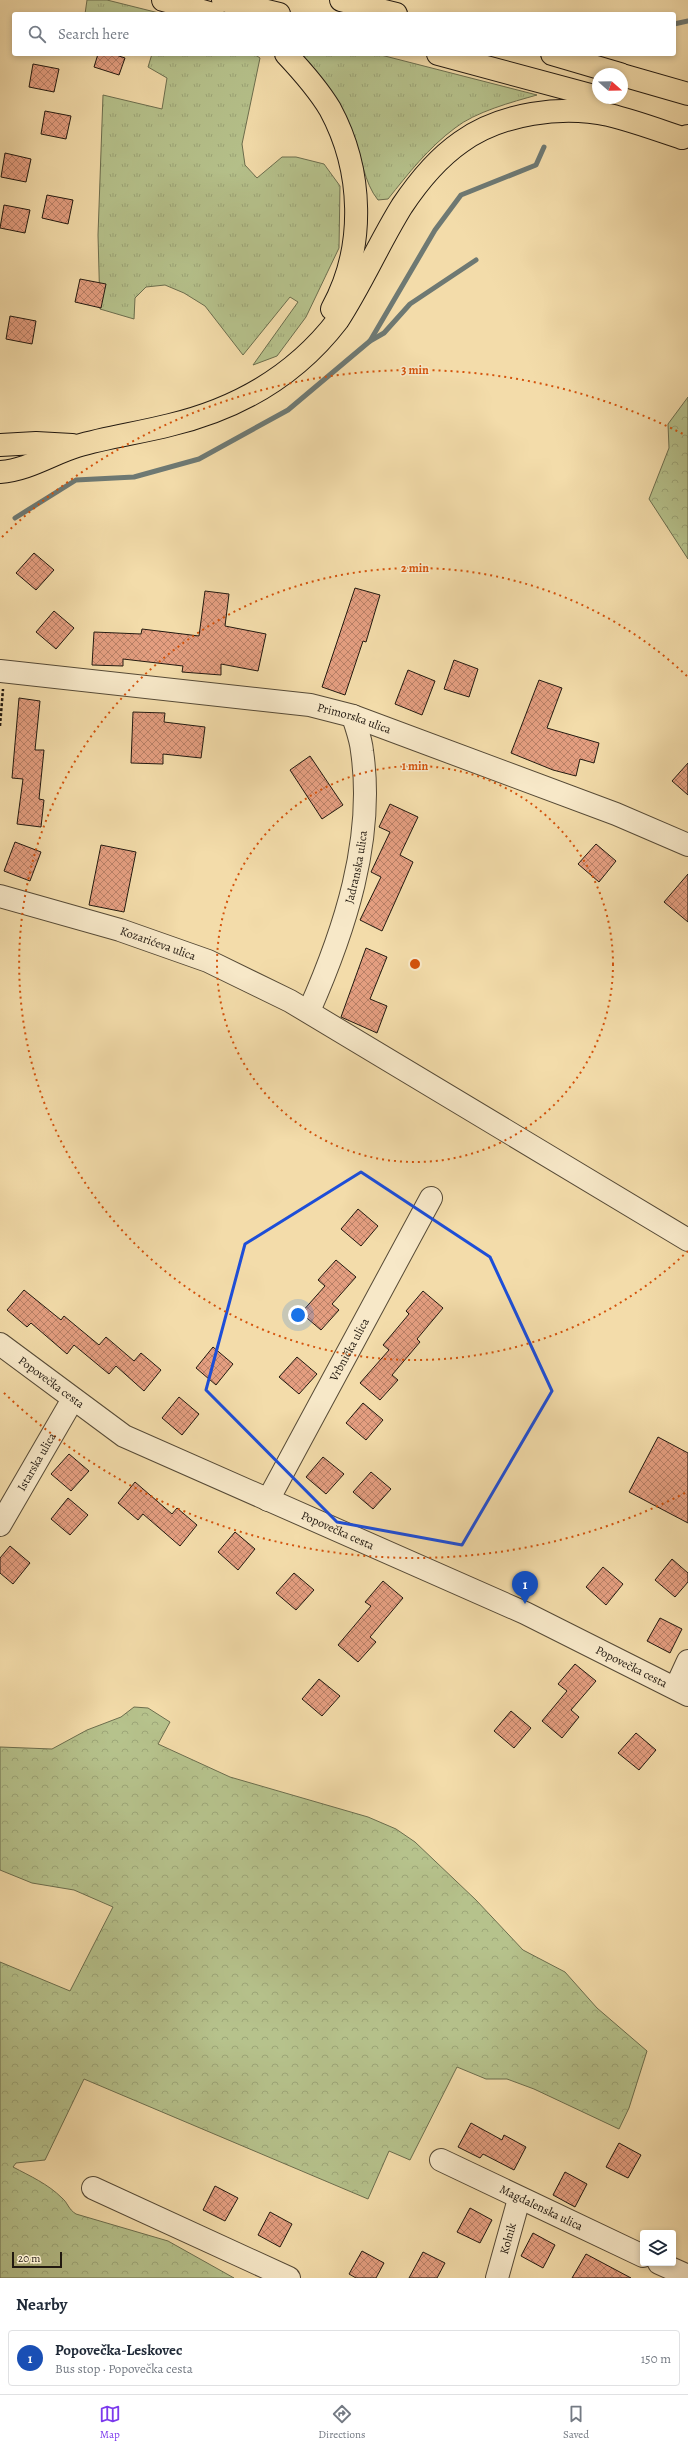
<!DOCTYPE html>
<meta charset="utf-8">
<style>
body{margin:0;font-family:Alegreya,serif;background:#f2f2f3;color:#1f2937}
.controls{position:absolute;right:12px;bottom:12px;display:grid;overflow:hidden;border-radius:4px;box-shadow:0 2px 6px #0003}
.controls button{width:36px;height:36px;display:grid;place-items:center;padding:0;border:0;border-bottom:1px solid #e0e1e3;background:#fff;color:#1f2937;font:20px sans-serif}
.compass{position:absolute;left:592px;top:68px;width:36px;height:36px;border-radius:50%;background:#fff;box-shadow:0 2px 6px #0003;rotate:110deg}
.scale{position:absolute;left:12px;bottom:10px;width:50px;box-sizing:border-box;padding-left:4px;border:2px solid #221910;border-top:0;font-size:11px;line-height:14px;white-space:nowrap;color:#221910;-webkit-text-stroke:3px #f7e8c8;paint-order:stroke}
.you{position:absolute;left:298px;top:1315px;width:14px;height:14px;margin:-10px;border:3px solid #fff;border-radius:50%;background:#1a73e8;box-shadow:0 0 0 6px #1a73e833}
.badge{display:grid;place-items:center;width:26px;height:26px;border-radius:50%;background:#7c3aed;color:#fff;font-size:13px;font-weight:700}
.pin{position:absolute;translate:-50% -33px;filter:drop-shadow(0 1px 2px #0008)}
.pin::after{content:'';position:absolute;top:21px;width:14px;height:12px;background:inherit;clip-path:polygon(0 0,100% 0,50% 100%)}
.list{margin:0;padding:0;list-style:none}
h2{display:flex;justify-content:space-between;align-items:center;height:52px;margin:0;padding:0 16px;font-size:17px}
h2 small{font-size:13px;font-weight:400;color:#747a83}
.list li{display:grid;grid-template-columns:26px 1fr auto;gap:12px;align-items:center;box-sizing:border-box;height:56px;margin:0 8px 8px;padding:0 8px;border:1px solid #e0e1e3;border-radius:4px}
.list b{display:block;font-size:15px;white-space:nowrap}
.list p{margin:0;font-size:13px;white-space:nowrap;color:#747a83}
.list em{font-size:13px;font-style:normal;color:#747a83}
.icon{flex:none;width:22px;height:22px;fill:none;stroke:currentColor;stroke-width:2;stroke-linecap:round;stroke-linejoin:round}
.map{position:relative;flex:none;width:688px;height:2278px;overflow:hidden}
.search{position:absolute;background:#fff;box-shadow:0 2px 6px #0003;left:12px;right:12px;top:12px;height:44px;display:flex;align-items:center;gap:10px;box-sizing:border-box;padding:0 14px;border-radius:4px;color:#747a83;font-size:15px}
.sheet{height:116px;background:#fff}
nav{display:flex;justify-content:space-around;align-items:center;box-sizing:border-box;height:56px;border-top:1px solid #e0e1e3;background:#fff;font-size:11px;color:#747a83}
nav a{display:grid;justify-items:center;gap:2px}
nav .on{color:#7c3aed}
.map>svg:first-child{display:block}
.grass{fill:url(#grass-tufts);stroke:#6c6e4e}
.forest{fill:url(#forest-crowns);stroke:#6c6e4e}
.lines{fill:none;stroke-linecap:round;stroke-linejoin:round}
.stream{stroke:#6e7973;stroke-width:5}
.building{fill:url(#building-cross-hatch);stroke:#221910}
.minor-casing{stroke:#564a36;stroke-width:24}
.highway-casing{stroke:#221910;stroke-width:24}
.path{stroke:#221910;stroke-width:2.5;stroke-dasharray:3 2;stroke-linecap:butt}
.minor{stroke:#f7e8c8;stroke-width:22}
.highway{stroke:#f3dcaa;stroke-width:22}
.marked{fill:none;stroke:#1d4ed8;stroke-width:3;stroke-linejoin:round}
.ring{fill:none;stroke:#d4530c;stroke-width:2;stroke-dasharray:2 4}
.labels{text-anchor:middle;stroke-width:3;stroke-linejoin:round;paint-order:stroke}
.street-label{font-size:12px;fill:#221910;stroke:#f7e8c8}
.centre{fill:#d4530c;stroke:#f7e8c8;stroke-width:2}
.ring-label{font-size:12px;text-anchor:middle;font-weight:bold;fill:#d4530c;stroke:#f7e8c8;stroke-width:3;stroke-linejoin:round;paint-order:stroke}
</style>
<div class="map">
<svg width="688" height="2278" viewBox="0 0 688 2278">
<defs>
<pattern id="grass-tufts" width="24" height="20" patternUnits="userSpaceOnUse"><rect width="24" height="20" fill="#b6c28c"/><path d="M3 7l-1-3M5 7V3M7 7l1-3M15 17l-1-3M17 17v-4M19 17l1-3" fill="none" stroke="#9ca678"/></pattern>
<pattern id="forest-crowns" width="20" height="18" patternUnits="userSpaceOnUse"><rect width="20" height="18" fill="#b6c28c"/><path d="M2 6a3 3 0 1 1 6 0M12 15a3 3 0 1 1 6 0" fill="none" stroke="#9ca678"/></pattern>
<pattern id="building-cross-hatch" width="8" height="8" patternUnits="userSpaceOnUse"><rect width="8" height="8" fill="#e49e80"/><path d="M0 0l8 8M0 8l8-8" fill="none" stroke="#b88067"/></pattern>
</defs>
<rect width="100%" height="100%" fill="#f3dcaa"/>
<filter id="stains"><feTurbulence type="fractalNoise" baseFrequency=".005" numOctaves="4"/><feColorMatrix values="0 0 0 0 .2 0 0 0 0 .09 0 0 0 0 .02 0 0 0 .5 -.17"/></filter>
<radialGradient id="worn" r=".72"><stop offset=".6" stop-color="#630" stop-opacity="0"/><stop offset="1" stop-color="#630" stop-opacity=".3"/></radialGradient>
<g class="grass">
<path d="M87 0H107L163 14H85Z"/>
<path d="M152 54H254L260 58 242 144 245 165 257 178 282 157H296L324 164 340 186 339 248 306 317 277 356 253 365 298 302 290 297 243 355 205 306 184 293 165 285 146 287 135 298 134 319 100 309 98 235 103 95 162 109 167 78 148 67Z"/>
<path d="M301 54H377L537 95C512 102 475 112 455 128 428 148 408 174 388 199L378 200C364 183 362 157 354 137 343 106 324 77 301 54Z"/>
</g>
<g class="forest">
<path d="M688 397V559L649 499 669 448 668 424Z"/>
<path d="M134 1707 148 1708 170 1722 158 1744 230 1777 368 1817 396 1829 415 1842 476 1900 523 1950 565 1972 597 2008 647 2051 629 2108 619 2129 534 2089 507 2079H486L457 2067 410 2160 389 2151 368 2199 84 2079 45 2160 16 2163 13 2167C30 2176 48 2184 62 2198 68 2203 68 2209 76 2214L168 2241 234 2278H0V1962L70 1991 113 1907 74 1890 32 1883 0 1870V1747L52 1749 87 1730 121 1717Z"/>
</g>
<g class="lines">
<g class="stream">
<path d="M674 24 688 21"/>
<path d="M370 341 384 333 410 304 476 260"/>
<path d="M15 518 76 480 134 477 199 459 288 410 370 341 435 230 461 195 536 165 544 147"/>
</g>
</g>
<g class="building">
<path d="M98 54H113L125 58 119 75 94 67Z"/>
<path d="M33 64 59 69 54 92 29 87Z"/>
<path d="M45 111 71 116 66 139 41 134Z"/>
<path d="M5 153 31 159 26 182 1 177Z"/>
<path d="M47 195 73 200 68 224 42 218Z"/>
<path d="M4 205 30 210 25 233 0 228Z"/>
<path d="M80 279 106 284 101 308 75 302Z"/>
<path d="M10 316 36 321 32 344 6 339Z"/>
<path d="M34 553 54 570 36 590 16 573Z"/>
<path d="M355 588 380 595 366 642 363 641 345 695 322 687Z"/>
<path d="M205 591 229 594 225 626 266 634 258 671 221 664V675L182 672 183 666 123 659V666L92 665 94 632 141 634 142 629 199 636Z"/>
<path d="M54 611 74 628 56 649 36 632Z"/>
<path d="M454 660 478 669 469 697 444 689Z"/>
<path d="M408 670 435 681 422 715 395 704Z"/>
<path d="M539 680 562 688 547 728 599 743 594 763 580 759 576 776 553 770 511 753Z"/>
<path d="M19 698 40 701 35 750H44L39 799 44 800 41 827 17 824 23 779 12 778Z"/>
<path d="M133 712 165 713 164 722 205 727 201 758 163 754V764L131 763Z"/>
<path d="M310 756 343 805 322 819 290 770Z"/>
<path d="M688 763V795L672 781Z"/>
<path d="M390 804 418 817 400 855 413 862 382 931 360 920 381 877 371 872 390 832 379 827Z"/>
<path d="M15 842 41 852 30 881 4 871Z"/>
<path d="M596 844 616 861 599 882 578 864Z"/>
<path d="M101 845 136 852 124 912 89 905Z"/>
<path d="M688 874V922L664 902Z"/>
<path d="M366 948 387 957 370 999 387 1006 377 1033 341 1017Z"/>
<path d="M358 1209 378 1226 361 1246 341 1229Z"/>
<path d="M336 1260 356 1277 332 1304 339 1310 321 1330 301 1313 325 1286 318 1280Z"/>
<path d="M24 1290 61 1320 64 1316 99 1345 106 1337 134 1361 141 1353 161 1370 144 1391 116 1366 109 1374 74 1345 67 1354 31 1323 27 1327 7 1310Z"/>
<path d="M423 1291 443 1308 417 1339 420 1342 392 1375 398 1380 380 1400 360 1383 389 1350 383 1345 409 1314 406 1311Z"/>
<path d="M213 1347 233 1364 216 1385 196 1368Z"/>
<path d="M297 1357 317 1374 299 1394 279 1377Z"/>
<path d="M179 1397 199 1414 182 1435 162 1418Z"/>
<path d="M363 1403 383 1420 366 1440 346 1423Z"/>
<path d="M658 1437 688 1453V1523L629 1492Z"/>
<path d="M69 1454 89 1471 71 1491 51 1474Z"/>
<path d="M323 1457 344 1474 326 1494 306 1477Z"/>
<path d="M371 1472 391 1489 373 1509 353 1492Z"/>
<path d="M135 1482 172 1514 177 1508 197 1525 180 1546 143 1514 138 1520 118 1503Z"/>
<path d="M68 1498 88 1515 70 1535 51 1519Z"/>
<path d="M235 1532 255 1549 238 1570 218 1552Z"/>
<path d="M10 1546 30 1563 13 1584 0 1573V1558Z"/>
<path d="M672 1559 688 1573V1582L675 1597 655 1580Z"/>
<path d="M603 1567 623 1584 606 1605 586 1587Z"/>
<path d="M294 1573 314 1590 296 1610 276 1593Z"/>
<path d="M383 1581 403 1598 370 1637 376 1642 358 1662 338 1645 371 1606 365 1602Z"/>
<path d="M660 1618 682 1629 670 1653 647 1641Z"/>
<path d="M575 1664 596 1681 571 1710 579 1717 562 1738 542 1721 567 1691 558 1684Z"/>
<path d="M319 1679 340 1696 322 1716 302 1699Z"/>
<path d="M511 1711 531 1728 514 1748 494 1731Z"/>
<path d="M636 1733 656 1750 639 1770 618 1753Z"/>
<path d="M471 2123 502 2140 504 2135 526 2147 514 2170 483 2154 480 2158 458 2147Z"/>
<path d="M619 2143 641 2155 628 2178 606 2167Z"/>
<path d="M565 2172 587 2184 575 2207 553 2195Z"/>
<path d="M215 2186 238 2198 225 2221 203 2210Z"/>
<path d="M470 2208 492 2220 480 2243 457 2232Z"/>
<path d="M270 2212 292 2224 280 2247 258 2235Z"/>
<path d="M533 2233 555 2245 543 2268 521 2256Z"/>
<path d="M362 2251 384 2263 376 2278H356L349 2274Z"/>
<path d="M423 2252 445 2263 437 2278H409Z"/>
<path d="M586 2254 631 2278H572Z"/>
</g>
<g class="lines">
<g class="minor-casing">
<g id="minor">
<path id="s1" d="M0 671 310 705 353 716 616 814 688 845"/>
<path id="s2" d="M0 896 120 930 208 961 290 1001 688 1240"/>
<path id="s3" d="M309 1011C344 932 375 840 362 751 361 739 356 727 353 716"/>
<path id="s4" d="M0 1344 124 1436 525 1613 688 1695"/>
<path id="s5" d="M268 1500 431 1198"/>
<path id="s6" d="M0 1525 73 1399"/>
<path d="M676 1687 688 1661"/>
<path id="s7" d="M441 2160 643 2256"/>
<path d="M93 2188 289 2278"/>
<path d="M659 2263 688 2276"/>
<path id="s8" d="M497 2278 519 2199"/>
</g>
</g>
<g class="highway-casing">
<g id="highway">
<path d="M163 0 213 14"/>
<path d="M223 0 279 14"/>
<path d="M341 0 396 14"/>
<path d="M286 54C302 71 318 89 330 109 363 170 366 247 332 309"/>
<path d="M438 54 598 97"/>
<path d="M552 54 620 74"/>
<path d="M622 75 688 94"/>
<path d="M0 445 36 443 72 445"/>
<path d="M0 472C28 470 51 454 77 446 107 437 139 433 170 425 237 409 296 375 338 320 362 283 379 243 402 206 418 182 438 158 461 142 501 113 562 105 609 115 634 121 658 130 682 138L688 136"/>
</g>
</g>
<path class="path" d="M0 726 3 689"/>
<use href="#minor" class="minor"/>
<use href="#highway" class="highway"/>
</g>
<path class="marked" d="M361 1172 490 1257 552 1391 462 1545 337 1522 206 1390 245 1244Z"/>
<g class="ring">
<circle cx="415" cy="964" r="198"/>
<path d="M688 1251A396 396 0 1 1 688 677"/>
<path d="M685 1493A594 594 0 0 1 2 1391M2 537A594 594 0 0 1 685 435"/>
</g>
<g class="labels">
<g class="street-label">
<text dy="4" stroke="none"><textPath href="#s1" startOffset="358">Primorska ulica</textPath></text>
<text dy="4" stroke="none"><textPath href="#s3" startOffset="152">Jadranska ulica</textPath></text>
<text dy="4" stroke="none"><textPath href="#s2" startOffset="165">Kozarićeva ulica</textPath></text>
<text dy="4" stroke="none"><textPath href="#s5" startOffset="171">Vrbnička ulica</textPath></text>
<text dy="4" stroke="none"><textPath href="#s4" startOffset="64">Popovečka cesta</textPath></text>
<text dy="4" stroke="none"><textPath href="#s6" startOffset="73">Istarska ulica</textPath></text>
<text dy="4" stroke="none"><textPath href="#s4" startOffset="388">Popovečka cesta</textPath></text>
<text dy="4" stroke="none"><textPath href="#s4" startOffset="712">Popovečka cesta</textPath></text>
<text dy="4" stroke="none"><textPath href="#s7" startOffset="111">Magdalenska ulica</textPath></text>
<text dy="4" stroke="none"><textPath href="#s8" startOffset="41">Kolnik</textPath></text>
</g>
</g>
<circle cx="415" cy="964" r="6" class="centre"/>
<g class="ring-label">
<text x="415" y="374">3 min</text>
<text x="415" y="572">2 min</text>
<text x="415" y="770">1 min</text>
</g>
<rect width="100%" height="100%" filter="url(#stains)"/>
<rect width="100%" height="100%" fill="url(#worn)"/>
</svg>
<div class="controls">
<button><svg class="icon" aria-label="layers" viewBox="0 0 24 24"><path d="M12 4l9 5-9 5-9-5zM3 14l9 5 9-5"/></svg></button>
</div>
<svg class="compass" viewBox="-18 -18 36 36"><path d="M0-13l5 13h-10z" fill="#e53935"/><path d="M0 13l5-13h-10z" fill="#747a83"/></svg>
<div class="scale">20 m</div>
<div class="you"></div>
<div class="pin badge" style="left:525px;top:1604px;background:#1a4fb4">1</div>
<div class="search"><svg class="icon" aria-label="search" viewBox="0 0 24 24"><circle cx="10" cy="10" r="6"/><path d="M15 15l6 6"/></svg>Search here</div>
</div>
<section class="sheet">
<h2>Nearby<small></small></h2>
<ul class="list">
<li><span class="badge" style="background:#1a4fb4">1</span><div><b>Popovečka-Leskovec</b><p>Bus stop · Popovečka cesta</p></div><em>150 m</em></li>
</ul>
</section>
<nav>
<a class="on"><svg class="icon" aria-label="map" viewBox="0 0 24 24"><path d="M3 6l6-2 6 2 6-2v14l-6 2-6-2-6 2zM9 4v14M15 6v14"/></svg>Map</a>
<a><svg class="icon" aria-label="directions" viewBox="0 0 24 24"><path d="M12 3l9 9-9 9-9-9zM9 14v-3h6M13 9l2 2-2 2"/></svg>Directions</a>
<a><svg class="icon" aria-label="saved" viewBox="0 0 24 24"><path d="M7 4h10v16l-5-4-5 4z"/></svg>Saved</a>
</nav>
